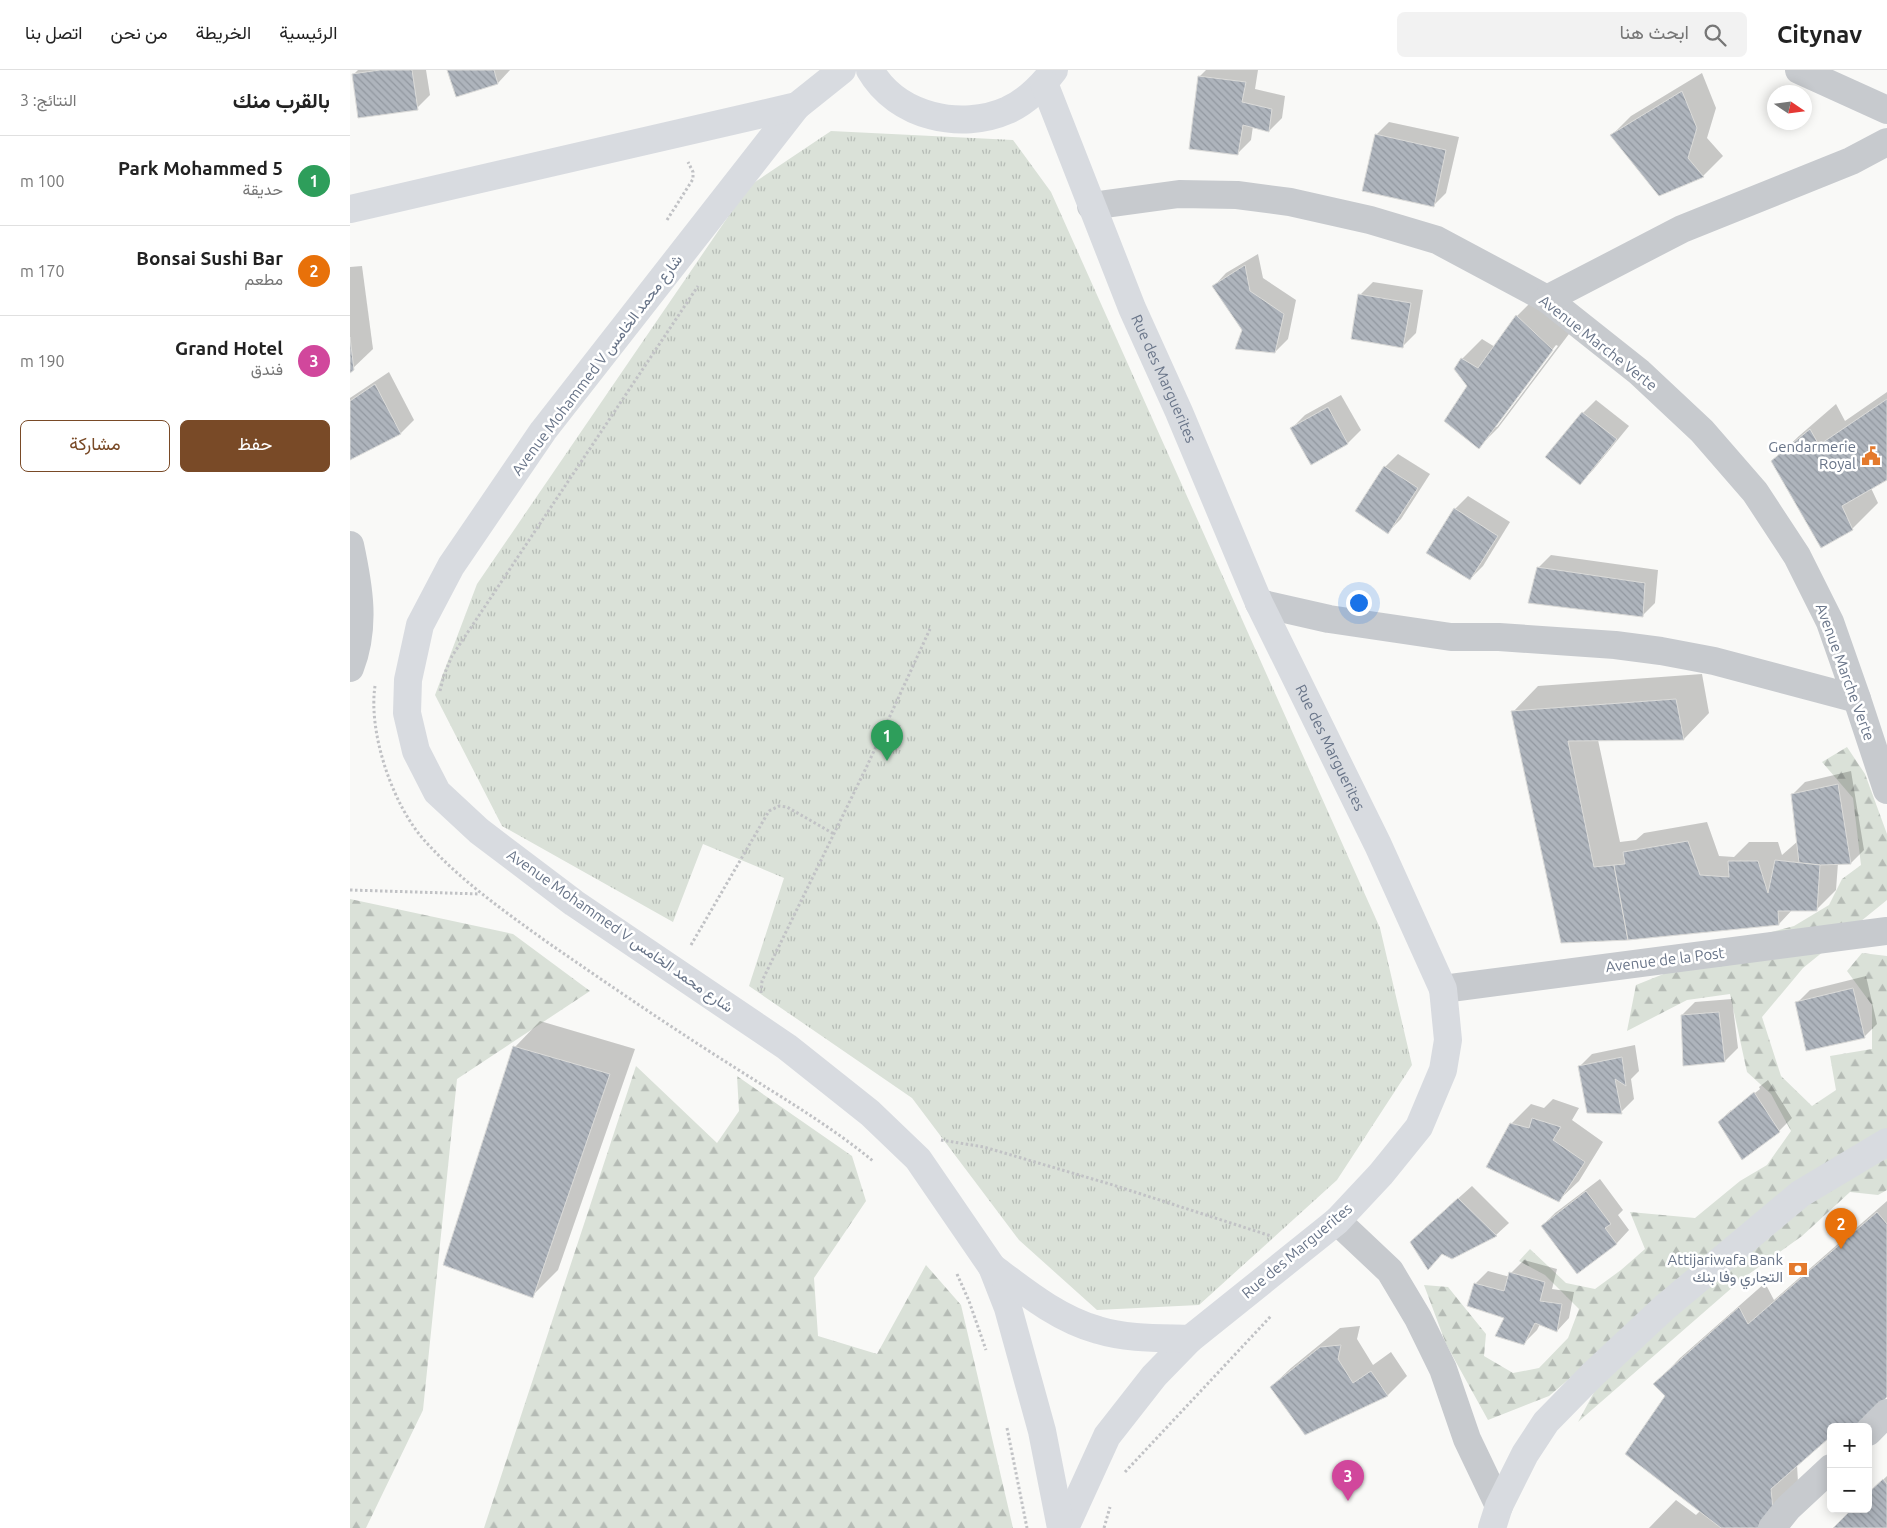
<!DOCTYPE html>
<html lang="ar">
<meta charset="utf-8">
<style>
body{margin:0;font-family:Ubuntu,Vazirmatn,sans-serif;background:#f2f2f2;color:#222;direction:rtl}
.controls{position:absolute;right:15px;bottom:15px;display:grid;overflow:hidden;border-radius:8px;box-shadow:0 2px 12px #0003}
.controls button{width:45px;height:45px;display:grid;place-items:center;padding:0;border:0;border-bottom:1px solid #e0e0e0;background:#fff;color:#222;font:25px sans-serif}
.compass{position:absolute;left:1417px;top:15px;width:45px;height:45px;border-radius:50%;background:#fff;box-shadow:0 2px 12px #0003;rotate:103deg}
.you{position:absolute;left:1008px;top:532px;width:18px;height:18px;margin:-12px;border:4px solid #fff;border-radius:50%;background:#1a73e8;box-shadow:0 0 0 8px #1a73e833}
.badge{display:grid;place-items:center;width:32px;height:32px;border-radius:50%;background:#794a27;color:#fff;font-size:16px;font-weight:700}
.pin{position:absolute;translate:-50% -41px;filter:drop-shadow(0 1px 2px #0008)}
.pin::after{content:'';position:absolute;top:26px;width:18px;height:15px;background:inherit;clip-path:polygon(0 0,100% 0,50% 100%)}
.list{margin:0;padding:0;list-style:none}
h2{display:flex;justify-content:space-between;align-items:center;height:65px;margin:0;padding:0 20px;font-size:21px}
h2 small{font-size:16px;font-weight:400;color:#767676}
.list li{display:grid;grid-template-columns:32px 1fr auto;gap:15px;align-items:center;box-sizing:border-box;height:90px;padding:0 20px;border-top:1px solid #e0e0e0}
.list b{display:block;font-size:19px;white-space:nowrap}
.list p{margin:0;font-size:16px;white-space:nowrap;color:#767676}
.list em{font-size:16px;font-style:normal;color:#767676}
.actions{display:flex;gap:10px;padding:15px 20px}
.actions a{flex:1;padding:11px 0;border:1px solid #794a27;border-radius:8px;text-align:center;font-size:18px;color:#794a27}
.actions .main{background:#794a27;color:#fff}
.icon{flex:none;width:28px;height:28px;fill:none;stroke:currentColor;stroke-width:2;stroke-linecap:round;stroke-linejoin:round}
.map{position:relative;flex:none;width:1537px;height:1458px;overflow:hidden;direction:ltr}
header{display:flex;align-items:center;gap:30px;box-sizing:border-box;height:70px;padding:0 25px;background:#fff;border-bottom:1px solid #e0e0e0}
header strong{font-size:24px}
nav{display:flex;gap:28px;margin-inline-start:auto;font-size:18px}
.search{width:350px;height:45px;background:#f2f2f2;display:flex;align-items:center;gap:12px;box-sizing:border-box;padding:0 18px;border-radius:8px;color:#767676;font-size:19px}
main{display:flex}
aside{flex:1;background:#fff}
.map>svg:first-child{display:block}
.grass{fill:url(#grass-tufts)}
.forest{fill:url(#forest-firs)}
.shadow{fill:#0003;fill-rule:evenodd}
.building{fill:url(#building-back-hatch);stroke:#dbdbd9}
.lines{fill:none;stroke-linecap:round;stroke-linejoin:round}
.path{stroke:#c1c2c5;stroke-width:3;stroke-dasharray:2.5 2.5;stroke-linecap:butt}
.street{stroke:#c7cace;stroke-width:28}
.secondary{stroke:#d8dbe0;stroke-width:28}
.labels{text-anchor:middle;stroke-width:5;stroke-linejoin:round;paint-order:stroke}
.street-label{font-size:15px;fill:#687488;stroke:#fff}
.poi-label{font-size:15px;fill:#687488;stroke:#fff;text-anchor:end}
</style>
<header>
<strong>Citynav</strong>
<div class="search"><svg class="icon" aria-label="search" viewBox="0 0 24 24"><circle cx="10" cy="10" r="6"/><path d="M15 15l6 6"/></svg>ابحث هنا</div>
<nav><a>الرئيسية</a><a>الخريطة</a><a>من نحن</a><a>اتصل بنا</a></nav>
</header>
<main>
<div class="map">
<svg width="1537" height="1458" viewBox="0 0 1537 1458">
<defs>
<pattern id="grass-tufts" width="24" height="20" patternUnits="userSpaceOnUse" patternTransform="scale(1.25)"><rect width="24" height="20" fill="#dae1d8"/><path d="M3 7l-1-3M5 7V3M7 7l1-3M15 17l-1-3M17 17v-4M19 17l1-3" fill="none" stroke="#b5bbb5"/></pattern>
<pattern id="forest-firs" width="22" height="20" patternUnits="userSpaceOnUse" patternTransform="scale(1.25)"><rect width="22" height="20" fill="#dae1d8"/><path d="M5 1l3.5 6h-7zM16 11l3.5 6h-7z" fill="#b5bbb5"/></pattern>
<pattern id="building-back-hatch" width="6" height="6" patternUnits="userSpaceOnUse" patternTransform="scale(1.25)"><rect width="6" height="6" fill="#aeb4bc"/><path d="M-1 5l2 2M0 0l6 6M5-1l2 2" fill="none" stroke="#91979f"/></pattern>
</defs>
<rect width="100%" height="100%" fill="#f9f9f7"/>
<path class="grass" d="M481 61 663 70 701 122 1030 858 1062 995 987 1110 849 1235 747 1240 669 1170 562 1028 399 916 434 808 353 774 323 852 152 756 85 625 127 514 399 116Z"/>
<g class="forest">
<path d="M1497 677 1515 704 1537 764V830L1453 898 1412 947 1431 1006 1462 1036 1486 1020 1480 986 1522 979V935L1497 901 1512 883 1537 886V1120L1528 1125 1500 1122 1452 1166 1392 1209 1228 1352 1278 1259 1199 1326 1138 1350 1096 1274 1074 1215 1098 1217 1136 1264 1134 1286 1163 1303 1189 1298 1218 1268 1229 1239 1195 1205 1169 1191 1180 1179 1216 1213 1245 1219 1271 1200 1295 1179 1280 1142 1345 1148 1390 1111 1417 1095 1441 1061 1421 1024 1397 1002 1380 924 1337 930 1277 961 1286 915 1414 864 1444 856 1479 835 1492 809 1511 795 1503 728 1472 692Z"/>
<path d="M0 829 163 864 240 921 107 1009 73 1340 16 1458H0Z"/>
<path d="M286 996 367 1073 389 1041 387 1006 502 1086 516 1131 464 1208 468 1266 527 1284 576 1195 611 1235 663 1458H134Z"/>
</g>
<g class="shadow">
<path d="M8 0H76L80 25 67 38 4 4Z"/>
<path d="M98 0H160L148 13 107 25Z"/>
<path d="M856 0H908L905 19 935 26 932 48 919 61 903 56 901 70 888 83 849 7Z"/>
<path d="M1352 3 1366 38 1357 68 1373 86 1353 106 1309 125 1262 65 1281 46Z"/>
<path d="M1039 52 1109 67 1096 123 1083 136 1026 65Z"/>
<path d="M908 184 913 208 946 230 938 269 925 282 894 260 864 216 876 203Z"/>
<path d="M12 196 23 279 0 301V197Z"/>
<path d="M1023 212 1073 220 1066 263 1053 276 1010 225Z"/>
<path d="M1186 227 1222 260 1148 358 1129 377 1119 316 1105 299 1112 289 1132 269 1145 277 1167 246ZM1206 275 1208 276 1147 357H1143Z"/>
<path d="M39 302 64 350 51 363 0 389V328Z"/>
<path d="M1537 322V409L1521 418 1528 433 1502 459 1423 391 1449 366 1486 334 1495 351Z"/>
<path d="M991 325 1011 360 998 373 961 393 942 358 955 345Z"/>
<path d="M1246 330 1279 356 1243 400 1230 413 1233 343Z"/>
<path d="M1048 384 1080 404 1051 449 1038 462 1007 441 1035 397Z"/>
<path d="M1118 426 1160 452 1133 496 1120 509 1105 439Z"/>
<path d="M1201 485 1308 500 1305 533 1292 546 1188 498Z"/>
<path d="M1352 604 1359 643 1334 669 1248 670 1270 772 1286 770 1294 763 1357 752 1369 786 1384 787 1399 772H1428L1432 785 1448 771 1442 725 1455 712 1501 701 1514 780 1501 793H1488L1486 820 1467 839H1443L1429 854 1279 869 1163 642 1188 616Z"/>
<path d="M1516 906 1527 954 1514 967 1447 933 1460 920Z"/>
<path d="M1382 929 1388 978 1375 991 1332 945 1345 932Z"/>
<path d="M190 951 285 979 208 1200 182 1226 165 977Z"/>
<path d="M1285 975 1289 1001 1281 1009 1284 1029 1271 1042 1229 997 1242 984Z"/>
<path d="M1418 1010 1442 1048 1429 1061 1369 1052 1381 1040V1042L1410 1019 1409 1017Z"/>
<path d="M1203 1029 1229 1038 1222 1050 1253 1072 1229 1111 1209 1130 1161 1054 1181 1034 1194 1038Z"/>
<path d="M1250 1109 1273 1140 1268 1145 1279 1160 1267 1173 1227 1202 1192 1156 1205 1143Z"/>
<path d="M1122 1116 1159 1153 1146 1165 1102 1188 1074 1159Z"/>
<path d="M1537 1131V1327L1481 1357 1447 1395 1448 1412 1410 1458H1299L1326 1430 1346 1445 1350 1441 1317 1326 1305 1314 1330 1288 1415 1213 1424 1230Z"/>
<path d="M1174 1190 1207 1199 1202 1219 1224 1222 1219 1248 1207 1261 1190 1254 1187 1260 1174 1273 1156 1247 1125 1214 1138 1201 1160 1207 1161 1203Z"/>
<path d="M1010 1256 1007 1269 1023 1295 1041 1282 1057 1306 1038 1325 955 1364 921 1317 941 1298 990 1258Z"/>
<path d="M1537 1406V1458H1485L1518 1439V1424Z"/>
</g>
<g class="building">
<path d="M30 0H62L68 40 8 48 2 4Z"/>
<path d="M97 0H144L148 14 106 27Z"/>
<path d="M848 6 896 12 892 32 922 39 919 62 893 55 888 85 839 79Z"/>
<path d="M1332 21 1347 58 1338 88 1354 107 1309 126 1260 65Z"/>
<path d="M1025 64 1096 80 1084 137 1012 121Z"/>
<path d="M895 195 900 221 934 244 925 283 885 279 892 260 862 216Z"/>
<path d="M1008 224 1061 233 1053 278 1001 269Z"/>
<path d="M1166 245 1203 280 1129 379 1094 351 1117 316 1104 299 1111 288 1128 298Z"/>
<path d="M0 267 4 300 0 303Z"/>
<path d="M25 314 51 364 0 390V331Z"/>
<path d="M1537 329V410L1492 436 1503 460 1471 478 1421 391 1460 359 1469 375Z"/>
<path d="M978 337 998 374 961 395 940 358Z"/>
<path d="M1232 342 1267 369 1230 415 1195 387Z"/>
<path d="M1034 396 1068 418 1038 464 1005 441Z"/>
<path d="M1104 438 1148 466 1120 510 1076 483Z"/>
<path d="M1187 497 1295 513 1293 547 1178 533Z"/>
<path d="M1326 629 1334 670 1218 671 1244 797 1264 795 1278 870 1211 873 1161 641Z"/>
<path d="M1488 714 1501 794 1470 795 1449 793 1441 724Z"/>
<path d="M1338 771 1350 805 1379 807 1378 791H1408L1418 823 1425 790 1470 795 1467 841H1428L1429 855 1278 870 1264 795 1275 794 1273 782Z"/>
<path d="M1503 918 1515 968 1456 981 1445 932Z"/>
<path d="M1369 942 1375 992 1333 996 1331 945Z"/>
<path d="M163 976 260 1004 183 1228 93 1195Z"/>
<path d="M1272 987 1276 1016 1265 1009 1272 1044 1237 1043 1228 996Z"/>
<path d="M1404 1022 1430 1062 1392 1090 1368 1052Z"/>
<path d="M1182 1048 1211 1057 1203 1070 1235 1092 1209 1132 1136 1097 1160 1053 1179 1058Z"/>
<path d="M1236 1121 1261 1154 1255 1158 1267 1174 1227 1204 1191 1156Z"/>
<path d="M1108 1128 1147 1166 1102 1189 1092 1184 1078 1200 1060 1172Z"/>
<path d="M1527 1142 1537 1154V1327L1509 1357H1481V1370L1479 1368 1421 1419 1423 1439 1408 1458H1371L1275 1384 1315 1326 1303 1314 1389 1237 1398 1254Z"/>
<path d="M1159 1202 1195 1212 1190 1231 1212 1234 1207 1262 1185 1253 1174 1275 1145 1266 1154 1248 1117 1236 1124 1213 1154 1221Z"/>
<path d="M991 1275 988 1289 1003 1313 1021 1301 1038 1326 955 1365 920 1317 970 1277Z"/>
<path d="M1533 1409 1537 1414V1458H1483L1502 1439H1518V1423Z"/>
</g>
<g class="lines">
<g class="path">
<path d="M317 150 343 109V102L338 92"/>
<path d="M25 616C18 663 43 736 75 771 111 811 154 841 197 872 255 912 313 952 373 990 424 1023 477 1053 523 1091"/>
<path d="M90 621 94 605 102 586 348 216"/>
<path d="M0 820 130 824"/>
<path d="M341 875 419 741 429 736 437 737 484 764"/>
<path d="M411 923 412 911 517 696 580 559"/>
<path d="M591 1070 634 1077 763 1115 921 1166"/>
<path d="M607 1204 619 1231 636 1280"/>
<path d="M657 1358 677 1458"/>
<path d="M775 1402 921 1246"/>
<path d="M754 1458 760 1437"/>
</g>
<g class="street">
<path d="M1449 0 1537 40"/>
<path d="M741 136 829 124 887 125 940 132 1020 150 1087 170 1197 229 1289 302 1352 361 1405 422 1447 486 1480 552 1507 629 1537 720"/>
<path d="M1197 229 1332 159 1501 91 1537 72"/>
<path d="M0 475C9 517 16 557 0 598"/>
<path d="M909 533 979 549 1101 567H1149L1265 575 1311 581 1364 591 1507 629"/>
<path d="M1093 919 1537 861"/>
<path d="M987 1151 1040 1201 1068 1248 1093 1299 1117 1369 1149 1436"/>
<path d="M1518 1362 1537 1343"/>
<path d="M1422 1458 1438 1438 1481 1398"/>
</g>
<g class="secondary">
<path d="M520 0C547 47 611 61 658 40 677 31 692 16 704 0"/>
<path id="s1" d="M694 13 782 238 829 342 909 533 1028 775 1093 919 1098 970 1093 1000 1069 1057 1031 1104 987 1151 840 1269 804 1306 757 1366 715 1458"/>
<path d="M447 36 193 361 101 496 70 555 58 610 57 643 66 681 87 722 129 761 224 833 437 977 520 1043 568 1089 642 1197 658 1238 692 1361 711 1458"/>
<path d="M0 139 447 36 492 0"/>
<path d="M642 1197C674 1221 708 1249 748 1260 777 1269 810 1268 840 1269"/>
<path d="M1142 1458 1149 1436 1175 1384 1196 1352 1242 1305 1315 1237 1450 1124 1537 1072"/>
</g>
</g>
<defs>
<g id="civic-bare" transform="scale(1.5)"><path d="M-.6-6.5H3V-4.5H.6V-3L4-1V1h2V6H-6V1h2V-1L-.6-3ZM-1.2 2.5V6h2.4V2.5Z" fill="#e47a2d" stroke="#fff" stroke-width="2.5" paint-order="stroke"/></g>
<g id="bank-bare" transform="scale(1.5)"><path d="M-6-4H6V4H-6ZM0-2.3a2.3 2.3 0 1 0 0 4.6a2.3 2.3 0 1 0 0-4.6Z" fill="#e47a2d" stroke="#fff" stroke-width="2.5" paint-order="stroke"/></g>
</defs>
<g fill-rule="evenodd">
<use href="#civic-bare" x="1521" y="386"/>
<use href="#bank-bare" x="1448" y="1199"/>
</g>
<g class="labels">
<g class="street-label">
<text transform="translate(1248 273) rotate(38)" y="5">Avenue Marche Verte</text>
<text transform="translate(247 295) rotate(-53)" y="5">Avenue Mohammed V شارع محمد الخامس</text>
<text dy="5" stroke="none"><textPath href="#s1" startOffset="319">Rue des Marguerites</textPath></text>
<text transform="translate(1495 602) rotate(70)" y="5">Avenue Marche Verte</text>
<text dy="5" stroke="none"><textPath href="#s1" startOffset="724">Rue des Marguerites</textPath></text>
<text transform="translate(270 861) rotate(35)" y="5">Avenue Mohammed V شارع محمد الخامس</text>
<text transform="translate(1315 890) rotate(-7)" y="5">Avenue de la Post</text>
<text transform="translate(947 1181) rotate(-40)" y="5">Rue des Marguerites</text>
</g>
<g class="poi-label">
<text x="1506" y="382">Gendarmerie<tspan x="1506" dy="17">Royal</tspan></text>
<text x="1433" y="1195">Attijariwafa Bank<tspan x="1433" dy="17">التجاري وفا بنك</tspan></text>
</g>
</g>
</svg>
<div class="controls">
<button>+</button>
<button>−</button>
</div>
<svg class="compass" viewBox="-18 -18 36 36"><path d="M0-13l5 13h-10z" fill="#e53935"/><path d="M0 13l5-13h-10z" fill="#767676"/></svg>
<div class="you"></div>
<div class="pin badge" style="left:537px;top:691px;background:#2e9e5b">1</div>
<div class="pin badge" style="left:1491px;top:1179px;background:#e8710a">2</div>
<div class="pin badge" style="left:998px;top:1431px;background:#d1479c">3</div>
</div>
<aside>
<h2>بالقرب منك<small>النتائج: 3</small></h2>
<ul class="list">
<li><span class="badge" style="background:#2e9e5b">1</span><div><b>Park Mohammed 5</b><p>حديقة</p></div><em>100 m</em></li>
<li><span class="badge" style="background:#e8710a">2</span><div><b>Bonsai Sushi Bar</b><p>مطعم</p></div><em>170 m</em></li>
<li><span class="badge" style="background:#d1479c">3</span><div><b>Grand Hotel</b><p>فندق</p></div><em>190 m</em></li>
</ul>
<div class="actions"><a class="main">حفظ</a><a>مشاركة</a></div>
</aside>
</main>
